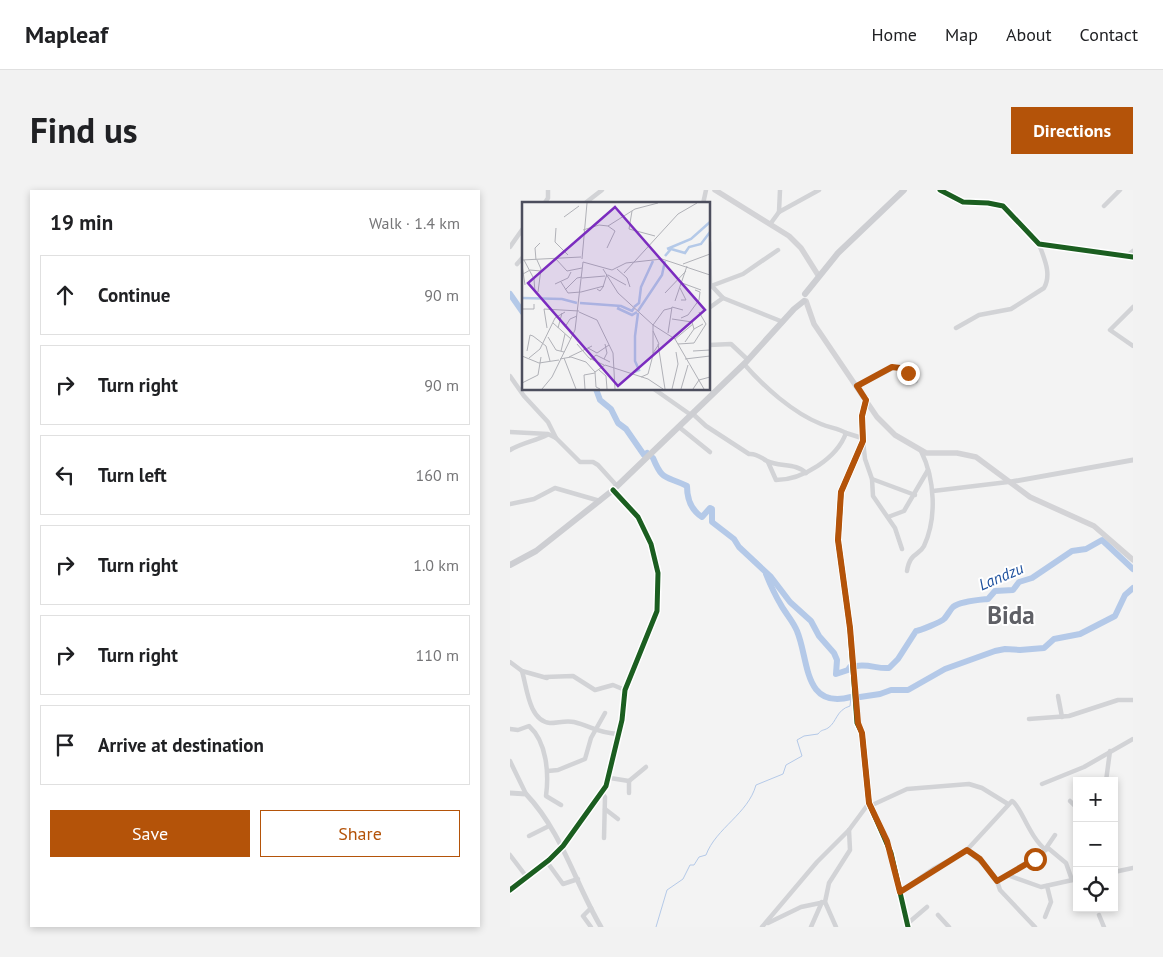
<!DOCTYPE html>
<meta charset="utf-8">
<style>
body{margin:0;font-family:"PT Sans",sans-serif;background:#f2f2f2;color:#202124}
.controls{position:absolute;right:15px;bottom:15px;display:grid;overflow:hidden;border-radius:0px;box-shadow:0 2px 8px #0003}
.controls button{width:45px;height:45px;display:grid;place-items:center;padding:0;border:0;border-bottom:1px solid #e0e0e0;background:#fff;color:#202124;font:25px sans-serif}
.stop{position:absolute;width:15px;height:15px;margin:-11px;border:4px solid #b45309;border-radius:50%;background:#fff}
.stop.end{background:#b45309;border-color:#fff;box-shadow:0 1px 5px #0008}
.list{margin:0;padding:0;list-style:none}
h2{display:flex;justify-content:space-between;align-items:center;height:65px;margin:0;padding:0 20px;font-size:21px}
h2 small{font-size:16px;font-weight:400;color:#757577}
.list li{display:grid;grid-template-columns:32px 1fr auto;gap:15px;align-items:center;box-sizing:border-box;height:80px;margin:0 10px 10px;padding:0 10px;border:1px solid #e0e0e0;border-radius:0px}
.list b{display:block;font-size:19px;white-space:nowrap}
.list em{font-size:16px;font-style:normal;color:#757577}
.actions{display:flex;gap:10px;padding:15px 20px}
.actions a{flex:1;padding:11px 0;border:1px solid #b45309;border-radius:0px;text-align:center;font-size:18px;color:#b45309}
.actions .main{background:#b45309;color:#fff}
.icon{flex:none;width:28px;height:28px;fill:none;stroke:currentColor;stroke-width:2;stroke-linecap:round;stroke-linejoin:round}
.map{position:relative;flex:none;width:623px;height:737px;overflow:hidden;border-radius:0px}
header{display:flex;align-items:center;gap:30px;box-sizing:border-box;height:70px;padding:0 25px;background:#fff;border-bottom:1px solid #e0e0e0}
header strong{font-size:24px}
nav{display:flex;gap:28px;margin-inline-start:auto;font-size:18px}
.intro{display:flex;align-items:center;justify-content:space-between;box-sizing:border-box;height:120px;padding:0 30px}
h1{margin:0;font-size:35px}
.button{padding:12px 22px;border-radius:0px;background:#b45309;color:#fff;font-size:18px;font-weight:700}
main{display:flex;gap:30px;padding:0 30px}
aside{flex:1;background:#fff;border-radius:0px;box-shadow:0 2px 8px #0003}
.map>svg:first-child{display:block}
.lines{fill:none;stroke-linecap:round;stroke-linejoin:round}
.stream{stroke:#b4c9e8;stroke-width:1}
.river{stroke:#b4c9e8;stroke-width:6}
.minor{stroke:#d2d3d6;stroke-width:4.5}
.tertiary{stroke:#d2d3d6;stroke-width:5}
.secondary{stroke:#d3d3d6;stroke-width:5.5}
.primary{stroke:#cdced2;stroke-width:6}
.cycleway-casing{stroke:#fff;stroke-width:8}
.cycleway{stroke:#1b5e20;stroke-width:5}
.route{stroke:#b45309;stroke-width:6}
.labels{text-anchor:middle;stroke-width:4;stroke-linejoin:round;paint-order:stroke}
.water-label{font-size:16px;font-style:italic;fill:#1e519e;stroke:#fff}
.town-label{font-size:25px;font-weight:bold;fill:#5f6066;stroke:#fff}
.inset-river{fill:none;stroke:#b4c9e8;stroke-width:2.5}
.inset-road{fill:none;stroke:#b0b1b7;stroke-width:1}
.view{fill:#7b2cbf;fill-opacity:0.15;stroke:#7b2cbf;stroke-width:2.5}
.inset-edge{fill:none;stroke:#4c4e5d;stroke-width:2.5}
</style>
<header>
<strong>Mapleaf</strong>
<nav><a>Home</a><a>Map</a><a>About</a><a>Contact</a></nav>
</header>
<div class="intro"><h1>Find us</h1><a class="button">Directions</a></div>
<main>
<aside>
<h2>19 min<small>Walk · 1.4 km</small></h2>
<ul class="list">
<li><svg class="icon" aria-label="ahead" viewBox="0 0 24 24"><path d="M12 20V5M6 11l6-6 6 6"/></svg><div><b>Continue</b></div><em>90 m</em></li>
<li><svg class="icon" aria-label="right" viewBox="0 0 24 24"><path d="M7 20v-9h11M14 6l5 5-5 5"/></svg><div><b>Turn right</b></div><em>90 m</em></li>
<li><svg class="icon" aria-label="left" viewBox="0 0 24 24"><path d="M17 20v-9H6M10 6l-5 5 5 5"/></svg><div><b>Turn left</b></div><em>160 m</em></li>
<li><svg class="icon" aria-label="right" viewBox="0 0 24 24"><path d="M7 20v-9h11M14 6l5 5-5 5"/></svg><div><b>Turn right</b></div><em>1.0 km</em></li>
<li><svg class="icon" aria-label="right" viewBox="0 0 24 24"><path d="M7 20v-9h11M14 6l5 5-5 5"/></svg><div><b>Turn right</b></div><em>110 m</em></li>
<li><svg class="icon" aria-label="arrive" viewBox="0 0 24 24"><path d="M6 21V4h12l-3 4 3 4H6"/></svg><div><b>Arrive at destination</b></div></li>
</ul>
<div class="actions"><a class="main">Save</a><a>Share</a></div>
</aside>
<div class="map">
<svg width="623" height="737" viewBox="0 0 623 737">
<rect width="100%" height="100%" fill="#f3f3f3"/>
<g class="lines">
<path class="stream" d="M146 737 157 700 173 689 180 675H184L189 667 196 665C206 638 238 624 246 595L273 584 276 575 292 566 287 550 294 546 308 544C312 539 313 541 318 538 327 532 326 520 340 516L341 507"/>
<g class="river">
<path d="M0 104 14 124"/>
<path d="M86 199 90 210 101 219 108 233 116 239 134 265 137 263"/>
<path d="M143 268C153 292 155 285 177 296 177 309 181 320 192 327L200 318 202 319V332L224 349 229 357 261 387 280 412 301 431 309 446 324 463 327 470 326 484 338 480 340 477"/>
<path d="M256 384C260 394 265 405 271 415 276 424 283 431 287 441 299 469 293 520 341 507"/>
<path d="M346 476C360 474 367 479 379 478L388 469 406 441C409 441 431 432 434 429 437 426 440 420 443 417 451 411 468 410 478 409L485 401 503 400 509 392 522 388 562 361 576 359 592 350 623 379"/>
<path d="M350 507 370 504 381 500H398L435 479 485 461 495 459 510 460 534 458 544 449 570 444 605 426 615 405 623 398"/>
</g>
<g class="minor">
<path d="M34 14 38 8V0"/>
<path d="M74 14 92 0"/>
<path d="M193 14 196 0"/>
<path d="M594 16 610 0"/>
<path d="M269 22 309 0"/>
<path d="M261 33 269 22 270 0"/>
<path d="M199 52 200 94 213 108 273 132"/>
<path d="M0 57 14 37"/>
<path d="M617 66 623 61"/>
<path d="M7 74 14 66"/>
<path d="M201 96 233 84 268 60"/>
<path d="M623 117 600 140 623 156"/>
<path d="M199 118 213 108"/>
<path d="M446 138 469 125 501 119 534 98C542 84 534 68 529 54"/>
<path d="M199 155 221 154 238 170"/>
<path d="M234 174C253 196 283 223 311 234 320 238 328 238 336 243"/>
<path d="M0 186 14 206 38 232 46 248"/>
<path d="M347 196 385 177 393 180 406 191"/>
<path d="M144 199 181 225"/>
<path d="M183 224 196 236 239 264C247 263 251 268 257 271 269 277 287 273 296 283"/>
<path d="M169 237 200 262"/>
<path d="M0 242 38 244 46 248 70 272H83L88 275 107 296"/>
<path d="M353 251 355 269 362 289 363 306 385 338 392 359"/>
<path d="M0 260C11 253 25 251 37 245"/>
<path d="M258 272 266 290C293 290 327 268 336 243L352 248"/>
<path d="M362 289 405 305"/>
<path d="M423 301 498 292"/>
<path d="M0 314 24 309 45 298 90 311"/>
<path d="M378 327 394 321 418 280"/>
<path d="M397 381C400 362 409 366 414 356 427 328 425 289 411 261"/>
<path d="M0 472 12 481 37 488"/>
<path d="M12 481C17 498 19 531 40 533 48 533 56 530 64 532 81 536 87 543 108 544"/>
<path d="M35 487 63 486 85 500 103 495 115 500"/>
<path d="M548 506 552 527"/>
<path d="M519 529 559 526 608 510H623"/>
<path d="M0 539 8 540 19 536C37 552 39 584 36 606L51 615"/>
<path d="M0 571 16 604"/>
<path d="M38 581 48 580 75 569 81 548 95 523"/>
<path d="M100 588 119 591 136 577"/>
<path d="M596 591 600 561"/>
<path d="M532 594 574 577 623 549"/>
<path d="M92 603 95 607 94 648"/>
<path d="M119 603V591"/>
<path d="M560 611 567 618"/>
<path d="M360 616 397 599 459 594 472 598 498 614"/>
<path d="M95 619 108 629"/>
<path d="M19 646 39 636"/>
<path d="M538 658 556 673 562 690"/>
<path d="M457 660 477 677 487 691 490 700 525 737"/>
<path d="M0 665 16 686"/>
<path d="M37 672 53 694 68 689"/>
<path d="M604 682 623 678"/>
<path d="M497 685 531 697 567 689"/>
<path d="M487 691 519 671 530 667 545 645"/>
<path d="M0 700 39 670 53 656 96 596 112 530 115 500 147 421 148 383 141 354 128 327 103 300"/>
<path d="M390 702 423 679 455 662 502 611C511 616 519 647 536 660"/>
<path d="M81 718 73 726 81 737"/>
<path d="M428 725 439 737"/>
<path d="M589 725 594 737"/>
<path d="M535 727 541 712 537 696"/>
<path d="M258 733 291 717 315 712"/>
<path d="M397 734 417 717"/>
<path d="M252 737 307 672 339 640 359 613"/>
<path d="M301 737 312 712"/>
<path d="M326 737 315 712 319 693 340 660 339 640"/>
</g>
<g class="tertiary">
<path d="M430 0 453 12 478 13 493 16 529 54 623 67"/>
<path d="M356 210 352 226 353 251 331 302 328 350 340 438 347 533 352 543 359 613 381 663 398 737"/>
<path d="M500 292 623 270"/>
<path d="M0 603 16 604C52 642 65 693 91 737"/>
</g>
<g class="secondary">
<path d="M205 0 279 46 291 58 308 85"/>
<path d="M296 111 304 134 367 227 385 245 416 263H447L466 267 520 307 584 336 623 370"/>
</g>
<g class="primary">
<path d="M295 104 328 63 394 0"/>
<path d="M0 375 26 361 103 300 236 172 284 119 294 111"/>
</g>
<g class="cycleway-casing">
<g id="cycleway">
<path d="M430 0 453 12 478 13 493 16 529 54 623 67"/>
<path d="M356 210 352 226 353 251 331 302 328 350 340 438 347 533 352 543 359 613 381 663 398 737"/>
<path d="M0 700 39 670 53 656 96 596 112 530 115 500 147 421 148 383 141 354 128 327 103 300"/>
</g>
</g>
<use href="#cycleway" class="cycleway"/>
</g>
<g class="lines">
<path class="route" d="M398 183 390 178 382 177 347 196 356 210 352 226 353 251 331 302 328 350 340 438 348 533 352 543 359 613 377 651 390 702 457 660 470 669 487 691 525 669"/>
</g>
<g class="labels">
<g class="water-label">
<text transform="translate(491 386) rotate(-23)" y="6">Landzu</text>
</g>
<g class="town-label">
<text x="501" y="434">Bida</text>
</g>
</g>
<g transform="translate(12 12)">
<rect width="188" height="188" fill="#f3f3f3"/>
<path class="inset-river" d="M145 47 169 37 188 20M143 54 149 47 163 51 167 45 179 42 188 30M0 96 40 97 55 101M58 101 99 104 110 109 112 106M112 105 117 101 119 85 131 59M95 106 110 113 115 110M116 109 140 73 143 59M112 170 117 168 113 159V134L116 111"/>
<path class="inset-road" d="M110 9 107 27 133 34M42 15 57 4M34 26 33 40 46 53M61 28 77 23 86 24 113 7 136 1M85 46 93 29 86 24M33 56 45 69 60 66M60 57 65 1M0 58 59 55M2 58 12 77 13 90M14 58 13 46 18 41M15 58 19 67 16 90M61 60 90 68 104 61 140 57 188 73M161 62 188 52M0 63 3 83M81 67 96 91 131 123 153 137 182 187M95 67 105 76 108 85M102 71 156 12 175 1M1 72 8 68 19 69M86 73 104 83M60 76 83 74M39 80 46 91 59 90M160 81 179 88M33 82 46 76 49 70M158 86 164 98H159M75 87 78 89 81 85 85 72M43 88 55 76 60 75M59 90 82 84M143 91 164 69M153 99 165 64M0 107H12V102M57 110 75 118 91 151 93 187M159 116 166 113 177 98 178 90 173 88M150 117 170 120 172 127M31 121 49 137M131 123 142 108 150 106M43 125 48 117 55 114M25 126 22 107 57 109M36 126 40 111M131 129 137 142 131 151M146 131 150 105 161 108M26 135 34 148 42 150M153 137 171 122M163 140 172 127 181 122M55 142 67 156 82 163M136 142 143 187M156 142 172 141 184 122 177 110M66 146 75 151 87 143M5 149 8 133 11 134 24 144 28 159M39 149 43 132M171 149 188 148M0 154 17 161 37 158M47 155 70 144M7 156 18 147 33 116 43 110M42 156 54 187M38 157 49 155 64 160 73 170 74 185 78 187M82 157 85 151 83 142M163 157 188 154M68 158 74 153 88 160M77 168 84 174 85 187M73 170 83 163 126 177 141 187M119 175 126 172 131 153V123M0 181 16 173 19 155M20 187 30 175 53 128 61 60M63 187 62 173 73 171M150 187 156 162 154 150M159 187 166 163M171 187 177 178 188 175"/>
<path class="view" d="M93 5 183 108 96 184 6 81Z"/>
<rect width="188" height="188" class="inset-edge"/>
</g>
</svg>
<div class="controls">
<button>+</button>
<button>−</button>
<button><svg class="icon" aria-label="locate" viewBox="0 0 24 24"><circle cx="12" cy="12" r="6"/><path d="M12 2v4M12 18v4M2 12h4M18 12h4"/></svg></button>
</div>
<div class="stop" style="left:525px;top:669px"></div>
<div class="stop end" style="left:398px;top:183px"></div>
</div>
</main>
